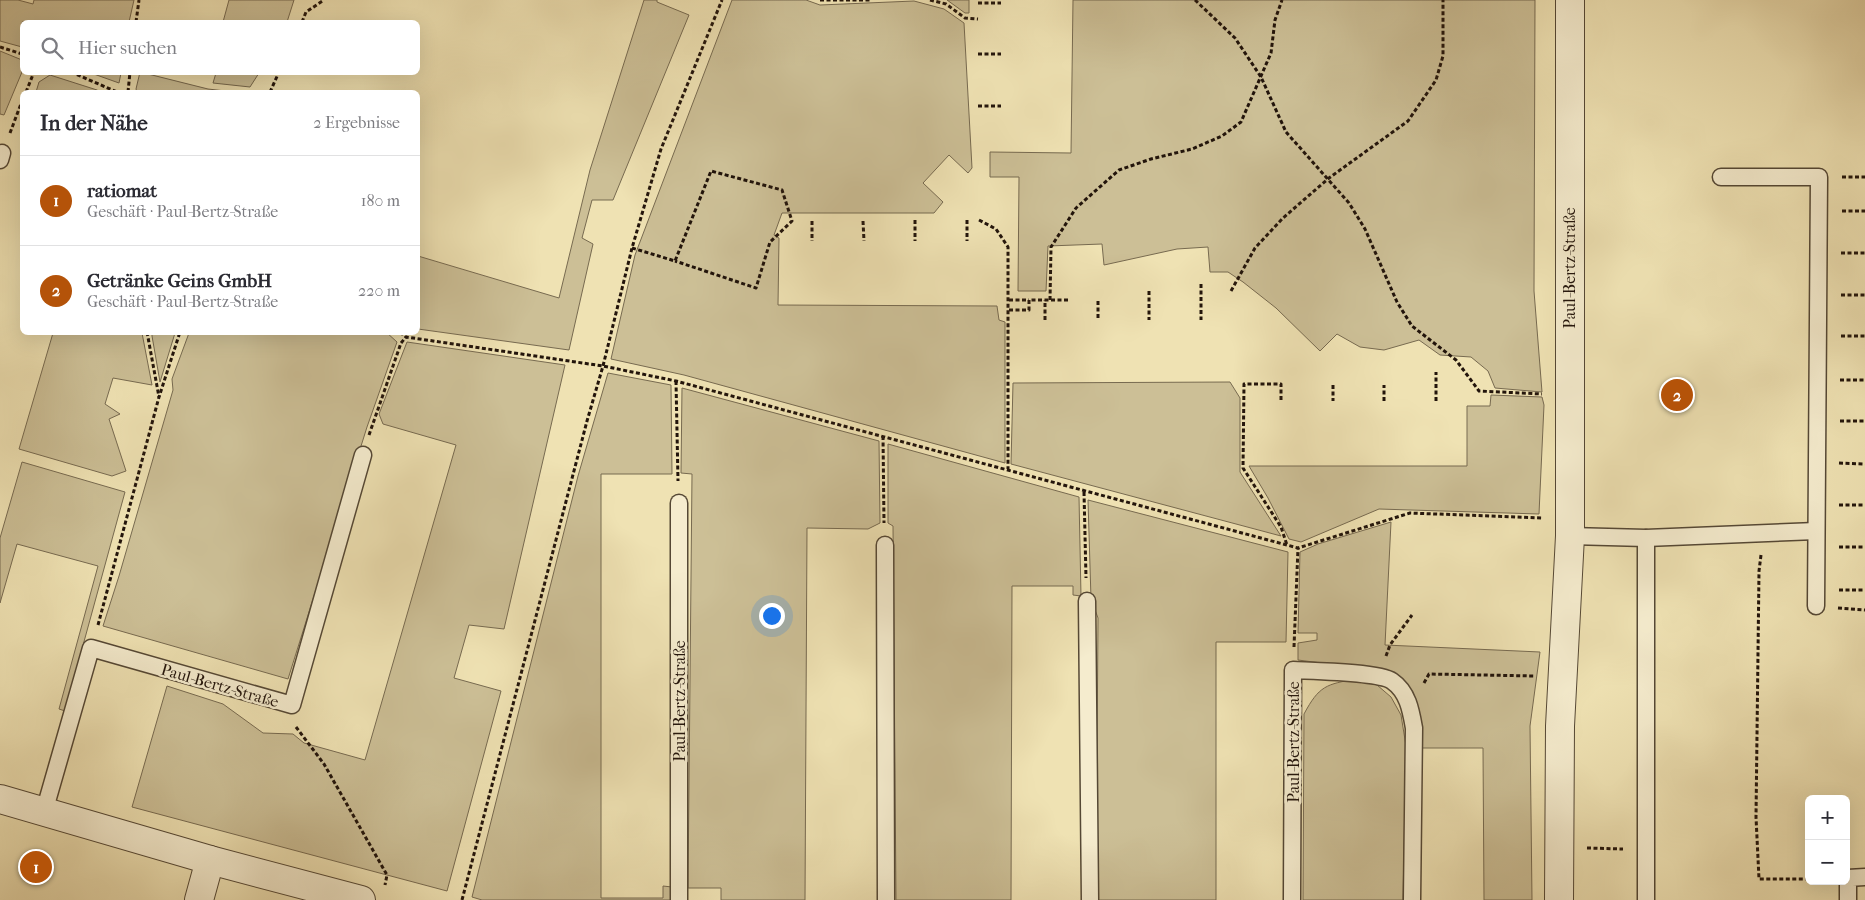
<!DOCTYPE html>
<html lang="de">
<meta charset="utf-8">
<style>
body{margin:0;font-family:"IM FELL French Canon",serif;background:#f2f2f3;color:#2b2b33}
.controls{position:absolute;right:15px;bottom:15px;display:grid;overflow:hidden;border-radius:8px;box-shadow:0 5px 20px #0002}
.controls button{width:45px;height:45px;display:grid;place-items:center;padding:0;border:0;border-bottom:1px solid #e1e1e2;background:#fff;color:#2b2b33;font:25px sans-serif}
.you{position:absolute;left:771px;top:615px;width:18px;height:18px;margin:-12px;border:4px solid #fff;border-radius:50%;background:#1a73e8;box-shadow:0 0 0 8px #1a73e833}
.badge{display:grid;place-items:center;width:32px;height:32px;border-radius:50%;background:#b45309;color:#fff;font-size:16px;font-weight:700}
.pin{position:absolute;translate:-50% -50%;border:2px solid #fff;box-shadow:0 1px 5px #0006}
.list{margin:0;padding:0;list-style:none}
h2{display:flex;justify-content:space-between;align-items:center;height:65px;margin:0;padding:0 20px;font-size:21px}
h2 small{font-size:16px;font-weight:400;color:#7c7c81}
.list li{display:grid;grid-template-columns:32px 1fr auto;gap:15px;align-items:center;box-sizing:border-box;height:90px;padding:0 20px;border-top:1px solid #e1e1e2}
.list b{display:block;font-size:19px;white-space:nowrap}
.list p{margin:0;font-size:16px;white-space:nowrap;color:#7c7c81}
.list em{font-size:16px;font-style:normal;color:#7c7c81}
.icon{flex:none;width:28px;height:28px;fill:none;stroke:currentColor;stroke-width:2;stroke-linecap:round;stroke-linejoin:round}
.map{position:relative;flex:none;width:1865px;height:900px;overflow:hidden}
.search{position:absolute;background:#fff;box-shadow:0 5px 20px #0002;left:20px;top:20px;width:400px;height:55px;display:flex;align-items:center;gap:12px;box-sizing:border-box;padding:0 18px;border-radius:8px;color:#7c7c81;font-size:19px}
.panel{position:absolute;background:#fff;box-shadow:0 5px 20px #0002;left:20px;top:90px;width:400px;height:245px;border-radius:8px}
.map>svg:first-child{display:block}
.green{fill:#ccbf96;stroke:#776a50}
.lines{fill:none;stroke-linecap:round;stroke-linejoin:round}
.lane-casing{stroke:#554835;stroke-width:19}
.street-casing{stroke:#554835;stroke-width:30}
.path{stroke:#22140b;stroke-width:3;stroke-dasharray:4 2.5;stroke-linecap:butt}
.lane{stroke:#f5ecce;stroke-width:16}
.street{stroke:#f5ecce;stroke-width:28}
.labels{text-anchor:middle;stroke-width:5;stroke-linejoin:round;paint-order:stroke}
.street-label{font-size:16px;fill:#22140b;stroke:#f5ecce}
</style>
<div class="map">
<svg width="1865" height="900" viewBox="0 0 1865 900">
<rect width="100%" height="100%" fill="#efe2b3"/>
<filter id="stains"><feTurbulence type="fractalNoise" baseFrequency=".004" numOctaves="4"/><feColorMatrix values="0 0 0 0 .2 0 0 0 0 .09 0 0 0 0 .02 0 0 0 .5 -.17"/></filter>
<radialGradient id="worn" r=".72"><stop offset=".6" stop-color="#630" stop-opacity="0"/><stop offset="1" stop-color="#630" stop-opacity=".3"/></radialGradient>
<g class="green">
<path d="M0 0H18L33 4 34 0H134L129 22H22V47L0 41Z"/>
<path d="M229 0H294L287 22H223Z"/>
<path d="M644 0H657V2L689 15 613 200H592L582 238 593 244 569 350 418 329V256L559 298 590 170Z"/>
<path d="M732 0H806L820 5 914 1 944 9 964 23 972 168 968 173 949 155 923 183 943 202 934 213H782L774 235 779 238 778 305 997 306 999 320 1005 322V463L684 375 611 359 635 255Z"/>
<path d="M947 0H969V13H965Z"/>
<path d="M1073 0H1535L1534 291 1542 392 1495 388 1488 371 1471 357 1440 355 1419 340 1384 350 1360 347 1337 334 1320 351 1276 308 1243 282 1228 272H1210L1208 247 1177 249 1104 265 1102 244 1048 246 1046 291H1018L1019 177H990V152L1071 153Z"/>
<path d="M0 51 22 60V72L4 115 0 114Z"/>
<path d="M140 72 208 89 234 92H137L136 89Z"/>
<path d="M91 73H121L119 83Z"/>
<path d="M216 73V72L259 73 250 87 213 83Z"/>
<path d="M50 75 97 90 100 92H36L39 82Z"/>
<path d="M386 332 397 342 367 427 288 679 103 626 119 576 173 390 172 379 189 333Z"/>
<path d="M53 333H142L152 385 113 378 105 404 120 414 109 419 126 471 112 476 19 449Z"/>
<path d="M152 333H175L160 382 152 336Z"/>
<path d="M407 342 565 365 504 629 469 625 454 678 501 691 447 891 132 807 167 686 223 704 263 733 293 734 304 743 365 760 456 445 383 424 379 414Z"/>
<path d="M608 373 671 385 672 474H601V898H663V886L672 887V900H482L472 897 578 476Z"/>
<path d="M1230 382 1240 398V472L1281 536 1011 464 1013 383Z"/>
<path d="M682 388 879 441 880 523 868 529 807 528 805 900H721V888H688L692 474 681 473Z"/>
<path d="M1491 395 1542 397 1544 405 1539 514 1379 509 1301 542 1289 539 1268 498 1249 466H1467V406H1490Z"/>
<path d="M888 444 1079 497 1081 596 1073 595V586H1012L1011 900H896L893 526 888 523Z"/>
<path d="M22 462 125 492 65 711 59 709 98 566 17 544 0 603V538Z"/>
<path d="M1088 500 1288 552 1286 642H1216V900H1096L1098 618 1091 599Z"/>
<path d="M1391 522 1385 645 1540 652 1530 726 1532 900H1484L1483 748H1421L1418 714 1368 669 1298 660V643L1317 640V633H1298L1300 552 1318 544Z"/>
<path d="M1357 679 1377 685 1391 697 1401 715 1406 746 1403 900H1303L1304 714C1319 686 1326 684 1357 679Z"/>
</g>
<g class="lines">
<g class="lane-casing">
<g id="lane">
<path d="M0 160 2 153"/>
<path d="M1721 177H1819L1816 606"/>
<path d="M679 503V900"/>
<path d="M1570 536 1646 538 1816 531"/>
<path d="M885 545 886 900"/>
<path d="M1087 601 1090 900"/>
<path d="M44 812 91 648 292 705 363 455"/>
<path d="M1292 900 1293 670C1312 671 1379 672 1392 681 1408 692 1411 711 1414 728L1412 900"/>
<path d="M1646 900V538"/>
<path d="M1848 900V878L1865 877"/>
</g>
</g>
<g class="street-casing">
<g id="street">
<path d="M0 799 210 860 361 900"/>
<path d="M199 900 210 860"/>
<path d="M1559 900 1560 726 1570 536V0"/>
</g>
</g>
<g class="path">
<path d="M820 0H871"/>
<path d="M930 0 946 4 965 18 978 19"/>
<path d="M1195 0 1235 38 1261 77 1286 132 1349 203 1365 229 1397 302 1412 326 1456 360 1479 391 1542 394"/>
<path d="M978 3H1001"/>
<path d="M136 22 139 0"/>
<path d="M302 22 306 12 324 0"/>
<path d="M0 47 22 54"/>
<path d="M978 54H1001"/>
<path d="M71 72 117 92"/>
<path d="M26 92 34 72"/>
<path d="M128 92 130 72"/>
<path d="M270 92 279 72"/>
<path d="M978 106H1001"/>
<path d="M10 133 22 101"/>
<path d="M1842 177H1865"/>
<path d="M1842 211H1865"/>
<path d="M915 220V241"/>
<path d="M967 220V241"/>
<path d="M979 220 996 229 1008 247V469"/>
<path d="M812 221V241"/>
<path d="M863 221 864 241"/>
<path d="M632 248 675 261 711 171 782 190 792 221 770 242 756 288 675 261"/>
<path d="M1841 253H1865"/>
<path d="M1201 284V320"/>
<path d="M1149 291V320"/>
<path d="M1231 291 1255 248 1283 218 1329 178 1408 121 1436 80 1443 56V0"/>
<path d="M1841 295H1865"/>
<path d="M1009 300H1029"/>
<path d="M1050 300 1051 247 1076 208 1119 170 1151 159 1192 149 1222 136 1241 122 1271 53 1275 20 1282 0"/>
<path d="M1098 301V320"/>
<path d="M1009 310H1029V300H1069"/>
<path d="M1045 320V300"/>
<path d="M147 332 159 397"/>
<path d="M400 332 406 337 603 366 676 381 1298 548 1410 513 1542 518"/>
<path d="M1841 336H1865"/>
<path d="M1840 380H1865"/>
<path d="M676 381 678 481"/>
<path d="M1333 385V401"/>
<path d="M1281 400V384H1244L1243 468 1281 527 1287 545"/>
<path d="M1384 401V385"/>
<path d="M1436 401V372"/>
<path d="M1840 421H1865"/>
<path d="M369 435 401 343 406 337"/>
<path d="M883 436 884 523"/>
<path d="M1839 463 1865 464"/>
<path d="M1084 492 1086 578"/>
<path d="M1839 505H1865"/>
<path d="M1839 547H1865"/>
<path d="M1761 555 1759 571 1756 817 1759 879H1809"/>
<path d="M1839 590H1865"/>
<path d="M1838 608 1865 610"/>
<path d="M98 625 159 397 180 332"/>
<path d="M1294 647 1298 548"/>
<path d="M1386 656 1390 645 1412 615"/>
<path d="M1424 683 1429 674 1535 676"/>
<path d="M296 727 324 764 387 875 385 885"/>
<path d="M1587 848 1623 849"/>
<path d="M462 900 587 421 603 366 632 248 661 149 722 0"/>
</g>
<use href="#lane" class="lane"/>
<use href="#street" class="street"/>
</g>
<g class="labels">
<g class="street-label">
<text transform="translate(1569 268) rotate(-90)" y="6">Paul-Bertz-Straße</text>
<text transform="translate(220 685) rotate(16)" y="6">Paul-Bertz-Straße</text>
<text transform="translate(679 701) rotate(-90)" y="6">Paul-Bertz-Straße</text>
<text transform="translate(1293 742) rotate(-90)" y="6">Paul-Bertz-Straße</text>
</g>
</g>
<rect width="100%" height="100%" filter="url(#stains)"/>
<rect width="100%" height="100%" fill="url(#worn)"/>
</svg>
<div class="controls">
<button>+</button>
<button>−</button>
</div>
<div class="you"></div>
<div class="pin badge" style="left:36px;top:867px">1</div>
<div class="pin badge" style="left:1677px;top:395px">2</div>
<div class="search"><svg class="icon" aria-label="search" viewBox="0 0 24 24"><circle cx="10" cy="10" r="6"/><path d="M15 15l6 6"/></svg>Hier suchen</div>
<section class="panel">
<h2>In der Nähe<small>2 Ergebnisse</small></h2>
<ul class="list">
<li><span class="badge">1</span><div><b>ratiomat</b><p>Geschäft · Paul-Bertz-Straße</p></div><em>180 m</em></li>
<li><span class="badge">2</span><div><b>Getränke Geins GmbH</b><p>Geschäft · Paul-Bertz-Straße</p></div><em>220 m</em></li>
</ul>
</section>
</div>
